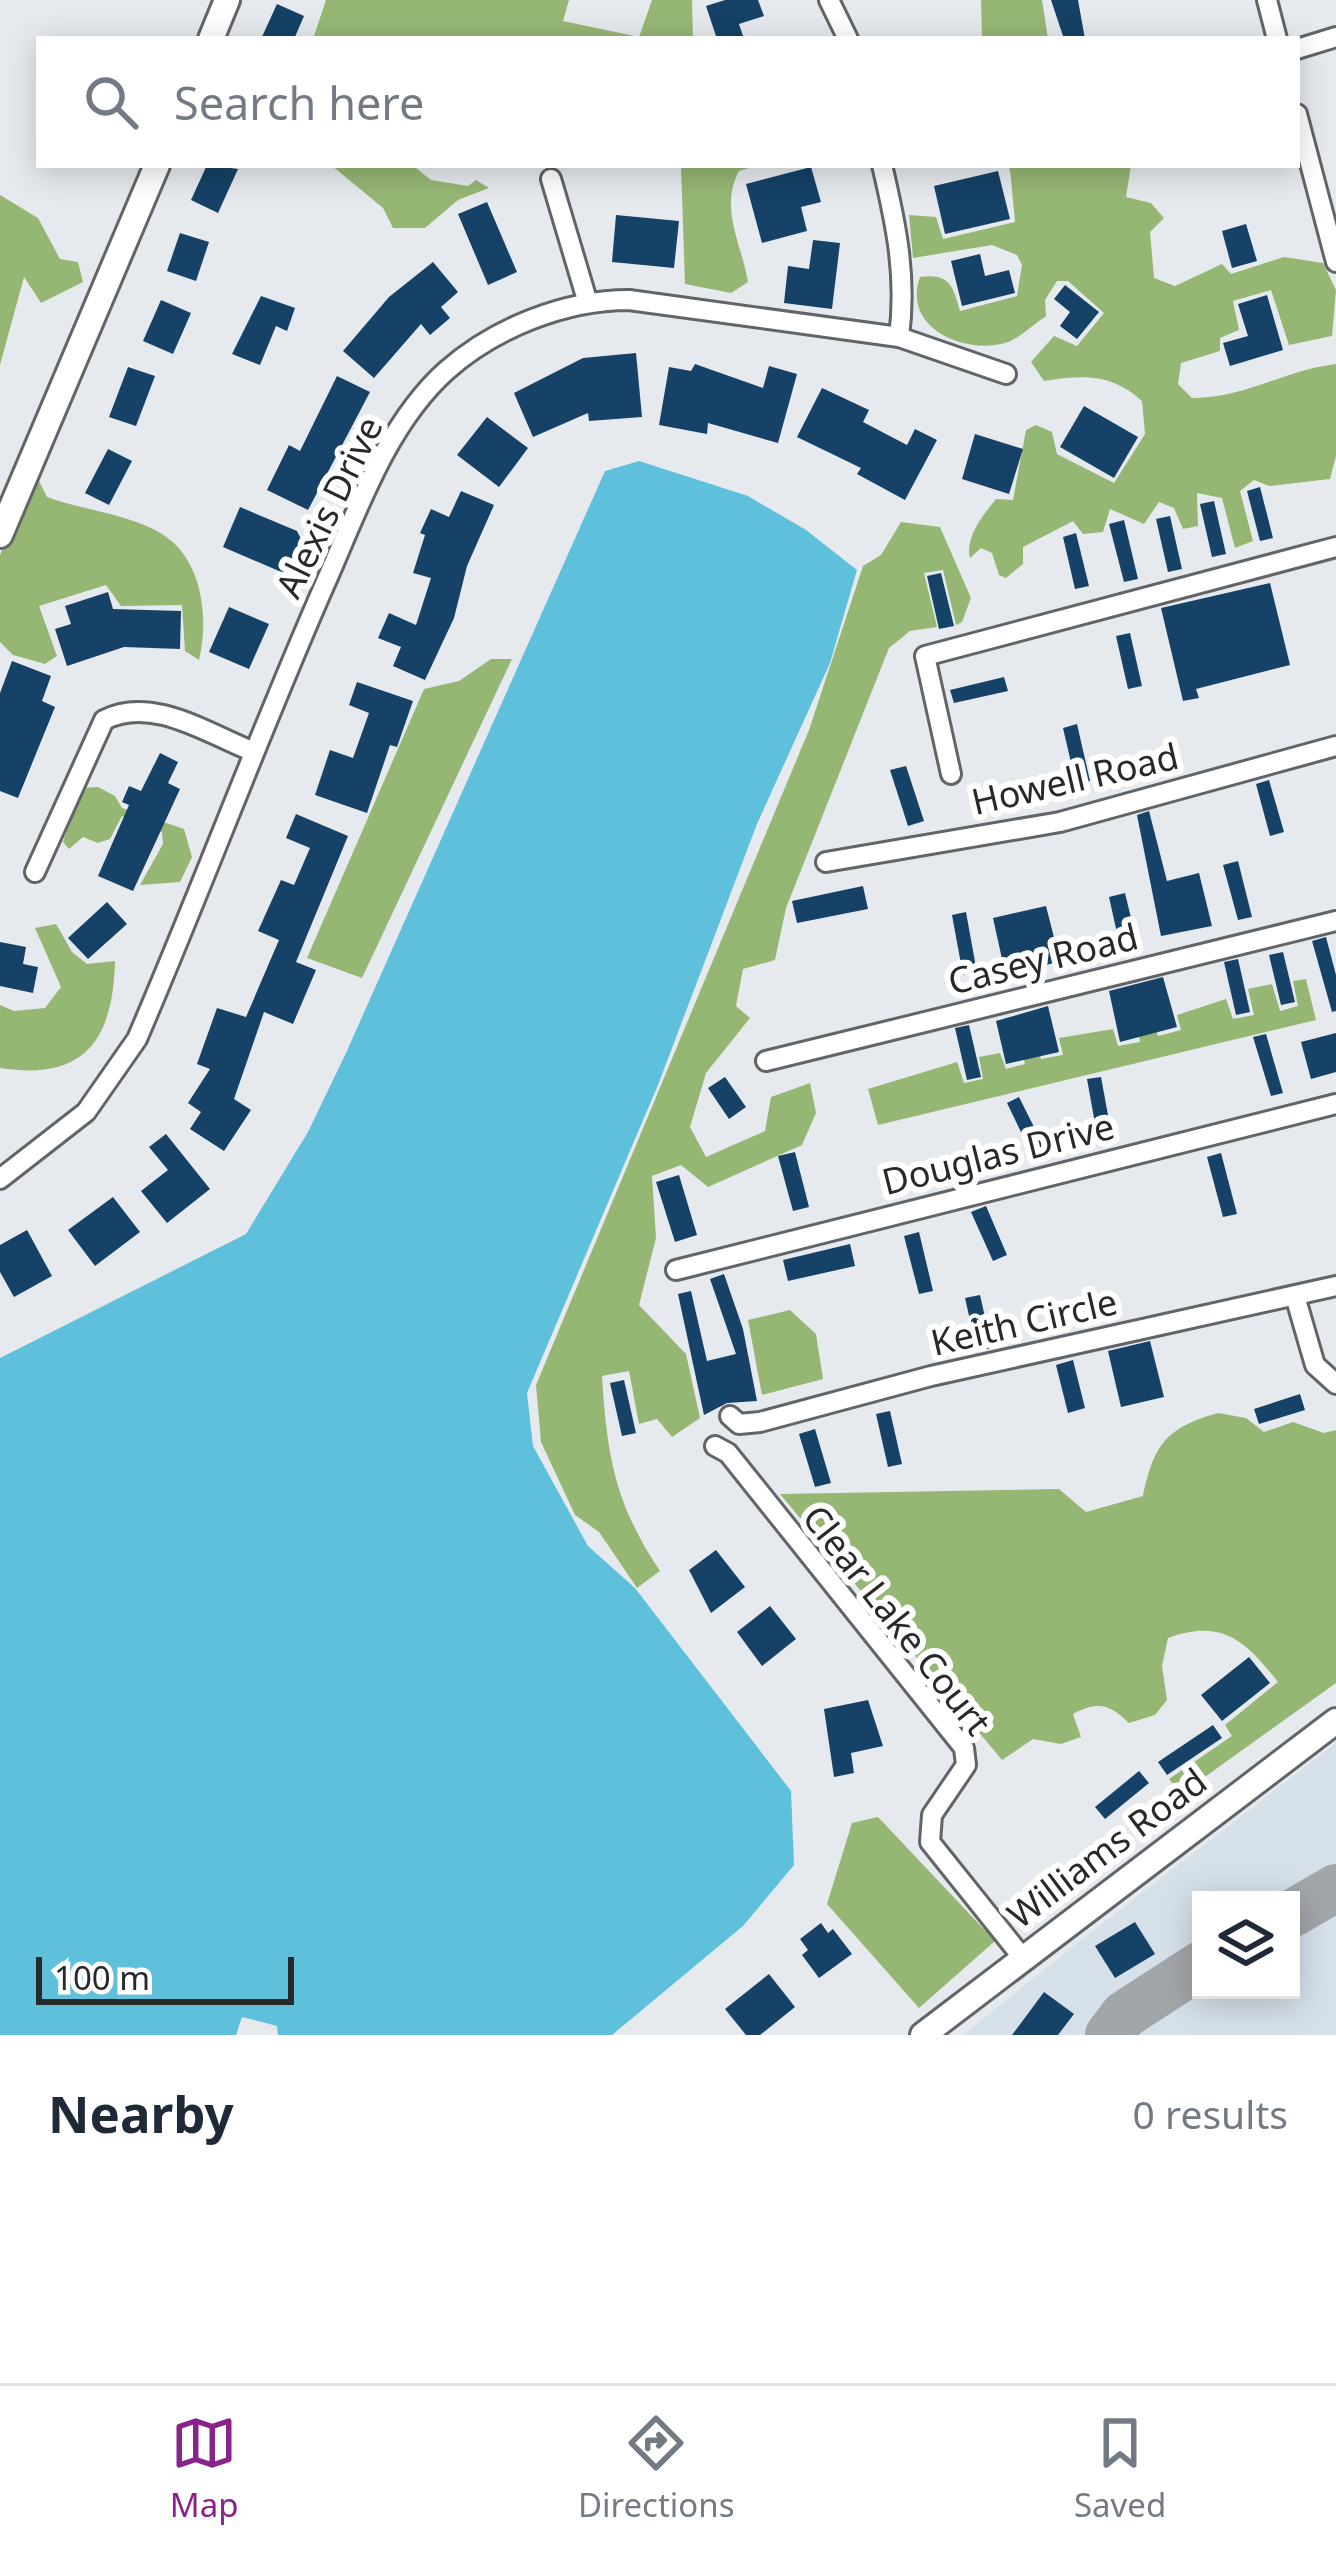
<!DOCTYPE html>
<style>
body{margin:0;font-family:"Noto Sans",sans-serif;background:#f6f6f7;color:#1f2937}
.controls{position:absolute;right:36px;bottom:36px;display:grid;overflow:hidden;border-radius:0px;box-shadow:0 6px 30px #0003}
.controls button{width:108px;height:108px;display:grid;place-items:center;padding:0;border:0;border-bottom:3px solid #e0e1e3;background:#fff;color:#1f2937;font:60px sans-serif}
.scale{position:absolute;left:36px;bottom:30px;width:258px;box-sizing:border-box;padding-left:12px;border:6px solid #27292a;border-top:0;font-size:33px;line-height:42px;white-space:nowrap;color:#27292a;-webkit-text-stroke:9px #fff;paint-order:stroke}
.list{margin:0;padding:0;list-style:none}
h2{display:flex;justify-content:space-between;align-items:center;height:156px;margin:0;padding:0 48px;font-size:51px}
h2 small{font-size:39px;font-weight:400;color:#747a83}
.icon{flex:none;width:66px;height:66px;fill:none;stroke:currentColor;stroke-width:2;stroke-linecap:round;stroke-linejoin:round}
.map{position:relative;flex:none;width:1336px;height:2035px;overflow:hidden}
.search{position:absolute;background:#fff;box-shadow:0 6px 30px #0003;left:36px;right:36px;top:36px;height:132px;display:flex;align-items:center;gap:30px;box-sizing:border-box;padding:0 42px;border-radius:0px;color:#747a83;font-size:45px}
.sheet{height:348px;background:#fff}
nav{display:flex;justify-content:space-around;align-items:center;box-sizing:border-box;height:168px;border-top:3px solid #e0e1e3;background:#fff;font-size:33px;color:#747a83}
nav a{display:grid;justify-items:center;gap:6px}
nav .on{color:#88238b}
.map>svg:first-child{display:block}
.built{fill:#d6e0e9;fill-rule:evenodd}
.forest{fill:#96b774}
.water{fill:#5fc0dc}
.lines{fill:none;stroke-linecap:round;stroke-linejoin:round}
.taxiway{stroke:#a3a6a9;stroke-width:48}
.building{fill:#154266}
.minor-casing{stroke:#616568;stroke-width:24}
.tertiary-casing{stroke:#616568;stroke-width:30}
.minor{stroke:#fff;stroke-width:18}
.tertiary{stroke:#fff;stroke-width:24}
.labels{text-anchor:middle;stroke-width:12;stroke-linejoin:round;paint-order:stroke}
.street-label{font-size:36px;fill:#27292a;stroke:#fff}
</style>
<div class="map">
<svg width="1336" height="2035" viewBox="0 0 1336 2035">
<rect width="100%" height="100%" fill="#e6eaee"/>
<path class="built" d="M1336 1743V2035H963L1072 1947ZM1201 1900H1291V1990H1201Z"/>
<g class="forest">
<path d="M326 0H569L563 21 639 37 652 0H692L693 39H313Z"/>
<path d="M981 0H1042L1048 39H982Z"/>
<path d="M331 165H412L431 180 468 186 476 180 489 188 458 200 425 228H393L383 208Z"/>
<path d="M681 165H758L739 171C719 208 742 245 748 282L731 293 685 284Z"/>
<path d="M1004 165H1131L1126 197 1151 203 1164 218 1150 232 1154 278 1175 286 1222 264 1231 274 1284 257 1323 263 1336 290 1332 336 1289 345 1271 290 1233 301 1239 330 1220 338V351L1181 363 1178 384 1192 398C1247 398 1281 371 1336 364V456L1330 479 1269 486 1254 480 1240 491 1253 541 1235 548 1222 498 1197 493 1198 526 1183 529 1174 508 1159 502 1144 524 1110 509 1103 532 1083 534 1073 521 1023 547V564L1006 578 999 575 992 553 981 548 970 558C965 537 983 515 996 499L1013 500 1026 430 1036 425 1052 432 1057 454 1114 483 1145 434 1142 401C1111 373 1083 375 1044 381L1031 362 1054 336 1077 346 1104 313 1068 281H1057L1045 300 1046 316C1034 324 1019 339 1005 343 961 355 902 326 920 277 949 273 953 285 960 311L1017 296 1022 265 1017 255 992 245 913 258 909 215 936 217 943 239 1015 222 1010 169Z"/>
<path d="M0 195 38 218 60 259 78 262 83 282 41 303 24 277 0 365Z"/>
<path d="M35 473 47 497C82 510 130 514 162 534 203 559 209 619 199 660L185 651 182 605 121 606 106 585 39 606 57 656 45 664 13 655 0 642V555Z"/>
<path d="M901 522 940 527 971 598 962 622 956 625 943 570 924 573 937 627 910 631 889 648 786 908 775 960 743 969 736 1006 750 1018 706 1073 690 1127 706 1157 765 1131 771 1097 810 1083 816 1113 802 1145 708 1187 681 1165 652 1176 656 1238 639 1305 686 1354 700 1418 672 1437 657 1419 639 1424 629 1371 602 1376C607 1456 615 1504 660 1571L637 1588 599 1532 575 1515 541 1442 536 1385 809 730 863 566 881 555Z"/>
<path d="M491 659H512L362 978 307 958 424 689 459 681Z"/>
<path d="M98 787 115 796 122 808 184 829 192 857 180 882 140 885 163 844 162 832 122 816 110 839 98 843 83 837 69 849 63 842 81 788Z"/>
<path d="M56 924 72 952 87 964 115 961C113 1042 83 1081 0 1068V1005L14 1011 45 1008 61 987 35 928Z"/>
<path d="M1306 979 1316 1020 878 1125 868 1089 957 1062 964 1083 983 1079 979 1057 1000 1053 1006 1069 1025 1064 1021 1049 1037 1045 1041 1059 1063 1055 1059 1038 1113 1029 1118 1046 1140 1042 1137 1024 1153 1020 1158 1036 1181 1030 1177 1015 1226 999 1233 1019 1254 1015 1248 989 1272 984 1280 1011 1298 1006 1293 981Z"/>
<path d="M790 1310 816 1334 823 1379 762 1395 748 1320Z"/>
<path d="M1218 1413 1246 1418 1264 1432 1293 1422 1324 1433 1336 1430V1683L1181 1794 1169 1779 1232 1736 1225 1725 1278 1682C1246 1641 1222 1618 1168 1638L1162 1666 1167 1700 1155 1715 1129 1723C1109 1704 1098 1701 1073 1714L1081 1737 1061 1744 1033 1739 1002 1760 780 1494 1059 1489 1086 1512 1143 1496C1154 1445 1165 1428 1218 1413Z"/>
<path d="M878 1817 995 1941 919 2008 827 1904 852 1823Z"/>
</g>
<path class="water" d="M639 461 748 496 806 530 857 570 830 663 757 824 658 1085 527 1393 533 1446 588 1546 635 1588 791 1791 794 1865 743 1926 612 2035H278L277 2026 242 2017 236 2035H0V1358L246 1234 308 1132 346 1053 605 471Z"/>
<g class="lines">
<g class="taxiway">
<path d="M1291 1914 1336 1888"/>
<path d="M1109 2035 1124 2015 1201 1965"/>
</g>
</g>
<g class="building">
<path d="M725 0H758L764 16 739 24 744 39H717L706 6Z"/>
<path d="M1051 0H1078L1085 39H1064Z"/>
<path d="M277 4 304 16 294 39H261Z"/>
<path d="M207 165 238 169 218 213 191 200Z"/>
<path d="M811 167 821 202 801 207 807 231 762 243 746 184Z"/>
<path d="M998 171 1010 219 945 234 934 186Z"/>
<path d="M487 202 517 272 488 285 458 214Z"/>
<path d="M616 215 679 221 674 268 612 262Z"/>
<path d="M1246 224 1257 261 1232 268 1222 231Z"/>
<path d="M180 233 209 242 196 281 167 271Z"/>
<path d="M813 240 840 243 832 309 784 303 788 266 809 269Z"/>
<path d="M980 254 985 276 1009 270 1015 293 962 306 951 261Z"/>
<path d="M433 262 458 292 441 307 450 318 430 335 421 324 374 378 343 351 389 297Z"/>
<path d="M1065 285 1099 312 1077 339 1060 326 1070 312 1054 299Z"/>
<path d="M1267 295 1283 350 1230 366 1223 343 1248 336 1238 304Z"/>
<path d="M261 296 295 308 287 331 276 326 260 365 232 354Z"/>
<path d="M161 300 191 313 173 354 143 341Z"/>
<path d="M636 353 642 417 589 421 588 413 533 437 514 393 583 358Z"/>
<path d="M695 364 763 388 769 366 797 374 778 443 708 423 707 434 659 425 669 367 691 371Z"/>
<path d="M128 367 155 376 136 426 109 417Z"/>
<path d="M337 376 370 392 308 510 267 490 289 445 300 451Z"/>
<path d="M822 388 869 410 863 422 907 445 915 429 937 440 905 500 857 474 861 468 797 437Z"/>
<path d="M1084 406 1138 437 1114 478 1060 447Z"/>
<path d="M487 417 528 448 499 487 457 455Z"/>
<path d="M975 434 1023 449 1009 494 962 479Z"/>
<path d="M108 449 132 461 109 505 85 493Z"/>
<path d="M1260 487 1273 538 1260 541 1247 491Z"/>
<path d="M461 491 494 505 467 566 454 618 425 680 393 666 401 647 378 638 389 613 416 625 431 578 413 573 425 535 420 533 431 509 449 517Z"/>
<path d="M1214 501 1226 554 1212 557 1200 504Z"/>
<path d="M240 507 297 531 301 539 286 574 223 547Z"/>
<path d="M1170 516 1182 569 1168 572 1156 519Z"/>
<path d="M1124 520 1138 579 1124 582 1109 524Z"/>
<path d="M1076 533 1089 586 1075 589 1063 537Z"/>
<path d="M941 573 954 626 939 629 927 576Z"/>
<path d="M1270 583 1290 665 1196 689 1199 698 1183 701 1161 608Z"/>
<path d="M108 592 113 609 181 611 180 649 124 647 67 666 55 629 71 624 65 606Z"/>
<path d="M229 607 269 624 249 669 209 652Z"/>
<path d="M1130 633 1142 686 1128 689 1116 636Z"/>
<path d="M12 661 51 676 42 701 55 707 18 798 0 791V693Z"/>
<path d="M1004 677 1008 691 954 703 950 690Z"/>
<path d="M357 682 413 701 397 747 390 745 367 813 315 795 330 750 353 758 369 713 349 705Z"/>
<path d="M1077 724 1090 781 1076 784 1063 728Z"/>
<path d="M160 753 178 762 168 783 180 789 133 891 98 876 129 805 122 802 129 786 141 791Z"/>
<path d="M906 766 924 821 908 826 890 770Z"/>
<path d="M1269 780 1284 832 1270 836 1256 784Z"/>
<path d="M1149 811 1167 881 1199 873 1212 926 1161 936 1137 815Z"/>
<path d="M296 814 348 836 296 962 316 970 293 1024 264 1012 234 1099 251 1110 224 1151 190 1129 201 1112 188 1103 210 1069 197 1064 217 1008 246 1017 279 940 258 931 281 880 294 885 310 848 286 838Z"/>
<path d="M1238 861 1252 917 1238 920 1223 865Z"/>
<path d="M863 886 868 909 797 923 792 901Z"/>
<path d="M1125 893 1138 947 1121 951 1109 897Z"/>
<path d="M107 902 127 924 88 959 68 938Z"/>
<path d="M1046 906 1060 961 1006 977 993 918Z"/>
<path d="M966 912 977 973 963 975 952 915Z"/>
<path d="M1326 937 1336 975V1011L1332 1012 1312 941Z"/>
<path d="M0 942 26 947 23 964 38 967 33 993 0 986Z"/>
<path d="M1283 952 1295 1002 1281 1005 1269 955Z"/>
<path d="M1238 959 1250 1012 1236 1015 1224 962Z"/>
<path d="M1163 977 1177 1027 1120 1042 1109 991Z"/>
<path d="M1048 1006 1059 1052 1006 1064 996 1021Z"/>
<path d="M969 1025 981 1077 967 1080 955 1028Z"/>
<path d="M1336 1033V1072L1311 1079 1301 1042Z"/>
<path d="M1266 1034 1283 1093 1271 1096 1253 1037Z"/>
<path d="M725 1077 746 1107 729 1119 708 1088Z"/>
<path d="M1101 1077 1112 1137 1098 1140 1087 1079Z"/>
<path d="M1019 1097 1046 1151 1033 1157 1007 1103Z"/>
<path d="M166 1134 210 1189 167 1223 141 1191 168 1170 149 1147Z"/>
<path d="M795 1152 809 1207 793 1211 778 1156Z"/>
<path d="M1221 1153 1237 1214 1223 1217 1207 1157Z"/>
<path d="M679 1175 697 1235 675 1242 656 1182Z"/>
<path d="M113 1197 140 1232 95 1266 68 1230Z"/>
<path d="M986 1206 1007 1255 993 1261 971 1212Z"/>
<path d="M27 1230 52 1276 14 1297 0 1272V1245Z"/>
<path d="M919 1232 933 1291 919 1294 904 1236Z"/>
<path d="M850 1244 855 1266 788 1281 783 1260Z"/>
<path d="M724 1274 743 1329 757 1401 727 1403 704 1415 678 1294 691 1291 707 1361 736 1354 710 1279Z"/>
<path d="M980 1295 992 1348 977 1351 965 1298Z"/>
<path d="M1150 1341 1164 1397 1121 1407 1108 1351Z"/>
<path d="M1073 1360 1085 1408 1068 1413 1056 1365Z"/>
<path d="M624 1380 636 1433 622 1436 610 1383Z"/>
<path d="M1300 1394 1305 1410 1259 1424 1254 1409Z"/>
<path d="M890 1411 902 1464 888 1467 876 1414Z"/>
<path d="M815 1429 831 1483 815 1487 799 1434Z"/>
<path d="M716 1550 745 1587 711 1613 689 1570Z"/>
<path d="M770 1606 796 1639 762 1666 737 1632Z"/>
<path d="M1249 1657 1270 1683 1222 1721 1201 1695Z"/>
<path d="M868 1700 883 1746 851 1753 854 1773 834 1777 824 1709Z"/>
<path d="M1213 1725 1222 1738 1167 1775 1158 1762Z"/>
<path d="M1139 1771 1149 1783 1105 1819 1095 1807Z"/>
<path d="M1135 1922 1155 1954 1115 1978 1095 1946Z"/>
<path d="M821 1923 828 1933 833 1929 852 1954 819 1978 802 1955 808 1950 800 1939Z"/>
<path d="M769 1974 795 2007 760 2035H746L725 2009Z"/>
<path d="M1044 1992 1074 2014 1058 2035H1012Z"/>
</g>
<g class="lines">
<g class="minor-casing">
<g id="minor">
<path d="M829 0 848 39"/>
<path d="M1267 0 1277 39"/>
<path d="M1297 49 1336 37"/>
<path d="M1297 114 1336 262"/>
<path d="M882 165C896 224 907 276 899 337"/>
<path d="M551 179 587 300"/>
<path d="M951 774 925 656 1336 547"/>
<path d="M826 862 1060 822 1336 746"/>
<path d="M35 872 104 720C152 695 208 734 254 752"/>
<path d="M766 1061 1336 921"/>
<path d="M0 1179 86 1112 137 1039C202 888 259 734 325 584 357 512 386 425 446 371 494 328 565 300 629 300L899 337 1006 374"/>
<path d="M676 1270 1336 1104"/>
<path d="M1295 1296 1315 1365 1336 1384"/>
<path d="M730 1416 739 1424 760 1422 931 1376 1336 1286"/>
<path d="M715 1446 728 1453 964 1748 966 1765 932 1815 930 1842 1022 1957"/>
</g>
</g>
<g class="tertiary-casing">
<g id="tertiary">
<path d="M211 39 227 0"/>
<path d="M0 535 157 165"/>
<path d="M923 2035 1336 1721"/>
</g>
</g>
<use href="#minor" class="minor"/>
<use href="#tertiary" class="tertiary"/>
</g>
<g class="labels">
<g class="street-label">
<text transform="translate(329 507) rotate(-64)" y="13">Alexis Drive</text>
<text transform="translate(1075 779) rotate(-13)" y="13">Howell Road</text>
<text transform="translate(1043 959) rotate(-14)" y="13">Casey Road</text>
<text transform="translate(998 1154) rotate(-14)" y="13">Douglas Drive</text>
<text transform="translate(1024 1322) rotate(-13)" y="13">Keith Circle</text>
<text transform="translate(897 1620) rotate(52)" y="13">Clear Lake Court</text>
<text transform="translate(1107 1848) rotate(-37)" y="13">Williams Road</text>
</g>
</g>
</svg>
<div class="controls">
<button><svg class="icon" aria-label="layers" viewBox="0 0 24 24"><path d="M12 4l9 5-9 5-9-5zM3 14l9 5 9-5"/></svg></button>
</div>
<div class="scale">100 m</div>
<div class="search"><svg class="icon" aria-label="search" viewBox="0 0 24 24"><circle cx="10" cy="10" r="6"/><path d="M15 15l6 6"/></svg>Search here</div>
</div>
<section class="sheet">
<h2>Nearby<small>0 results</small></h2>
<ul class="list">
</ul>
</section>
<nav>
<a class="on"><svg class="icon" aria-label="map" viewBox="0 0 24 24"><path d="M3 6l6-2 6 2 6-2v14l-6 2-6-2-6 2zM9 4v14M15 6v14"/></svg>Map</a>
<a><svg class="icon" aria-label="directions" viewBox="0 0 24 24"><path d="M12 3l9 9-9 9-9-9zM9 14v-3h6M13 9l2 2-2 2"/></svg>Directions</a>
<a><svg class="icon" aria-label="saved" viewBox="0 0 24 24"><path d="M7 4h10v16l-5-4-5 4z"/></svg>Saved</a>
</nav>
